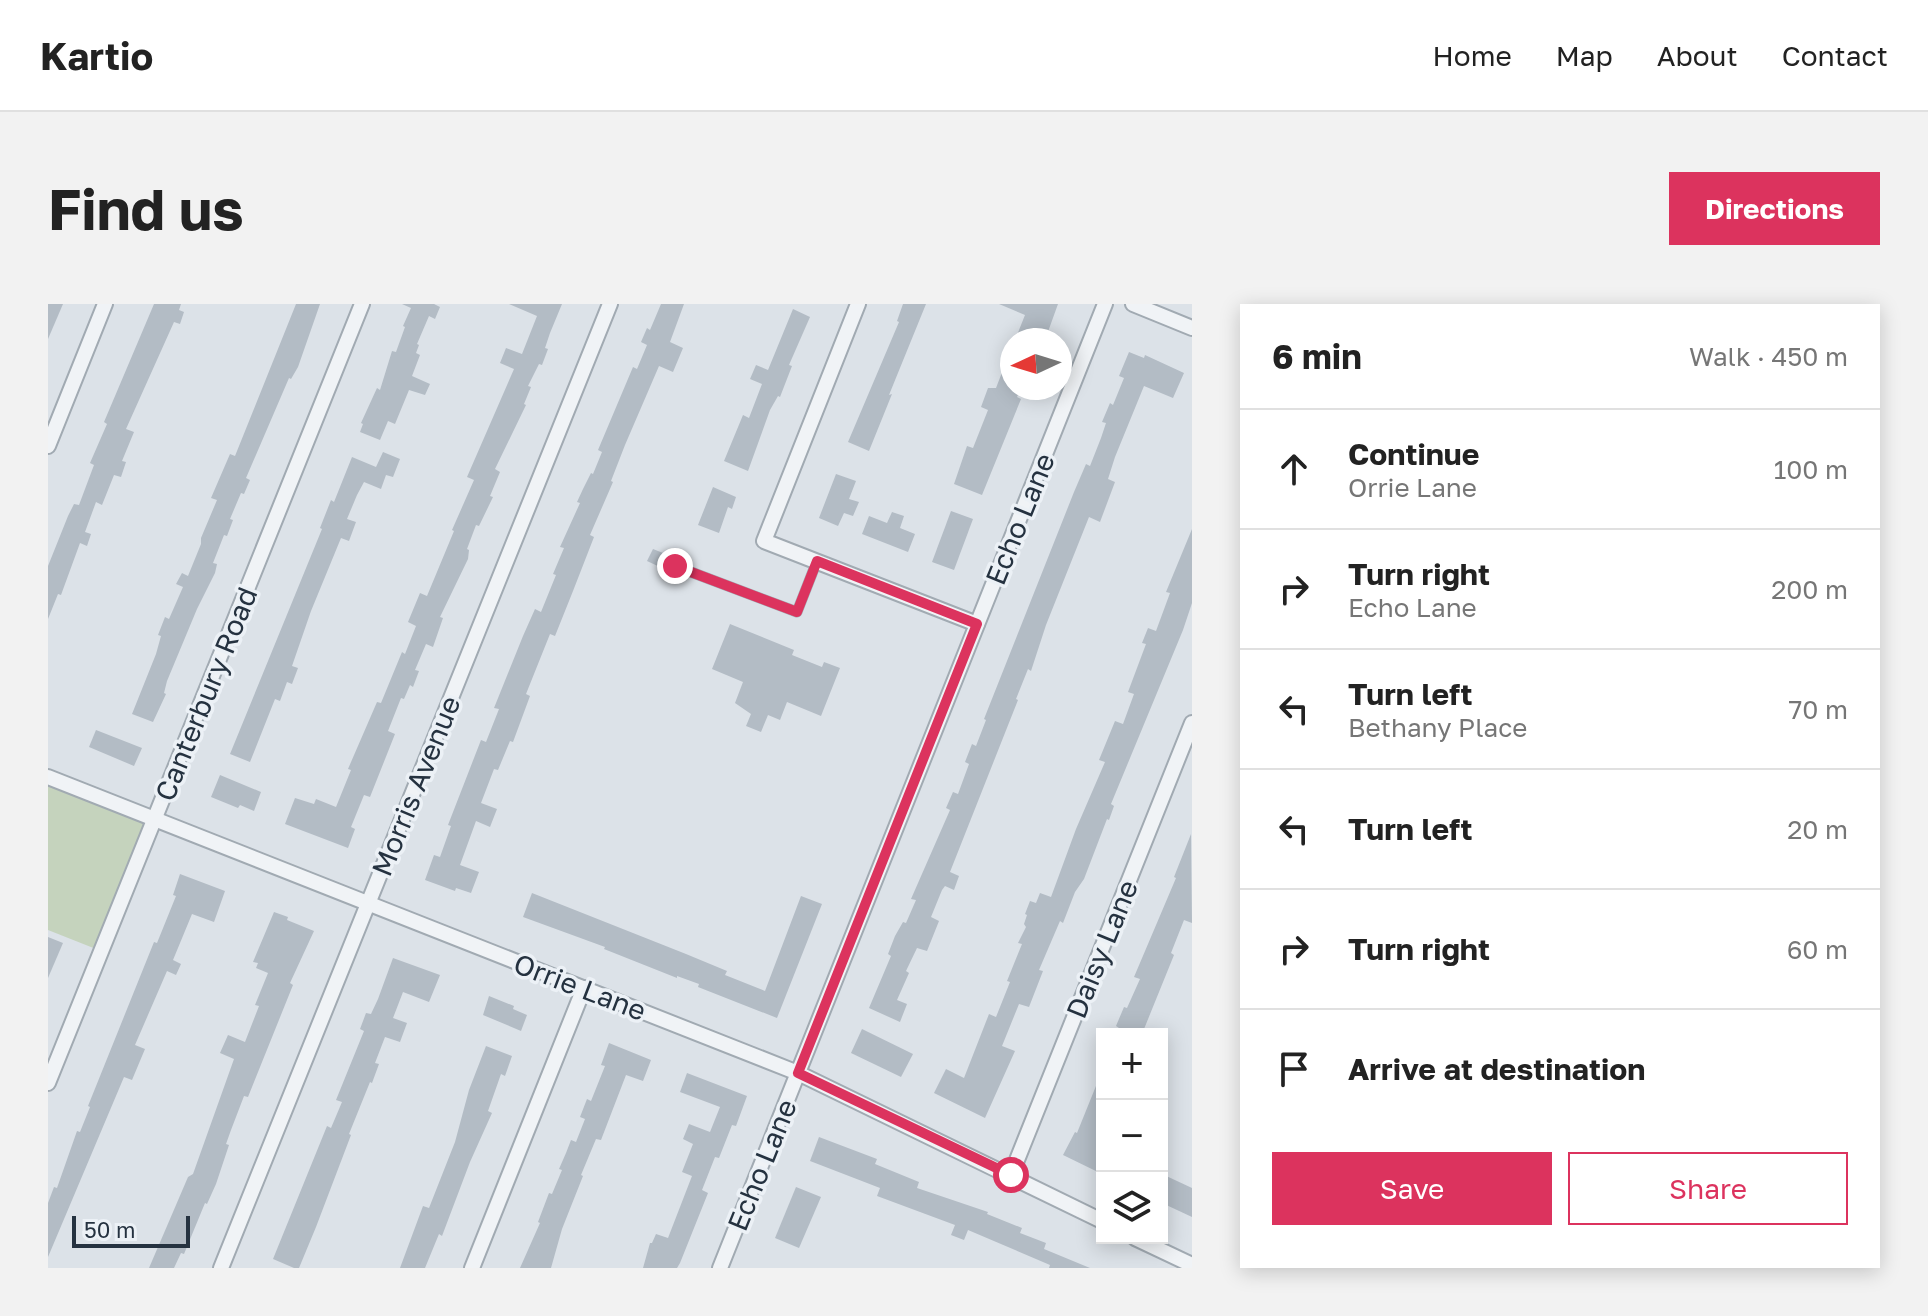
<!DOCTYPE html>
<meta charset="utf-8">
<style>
body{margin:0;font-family:"Golos Text",sans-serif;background:#f2f2f2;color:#222}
.controls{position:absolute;right:24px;bottom:24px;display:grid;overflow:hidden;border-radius:0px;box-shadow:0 4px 20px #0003}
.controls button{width:72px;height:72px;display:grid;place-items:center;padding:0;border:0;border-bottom:2px solid #e0e0e0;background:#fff;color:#222;font:40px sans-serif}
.compass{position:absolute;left:952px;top:24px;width:72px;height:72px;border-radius:50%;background:#fff;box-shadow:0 4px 20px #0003;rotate:266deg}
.scale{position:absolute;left:24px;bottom:20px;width:118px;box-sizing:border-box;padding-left:8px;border:4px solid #253240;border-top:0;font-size:22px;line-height:28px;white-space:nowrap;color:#253240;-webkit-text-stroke:6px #ecf1f6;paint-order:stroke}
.stop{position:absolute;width:24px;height:24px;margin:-18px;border:6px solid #dc335e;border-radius:50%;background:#fff}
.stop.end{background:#dc335e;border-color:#fff;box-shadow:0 2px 8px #0008}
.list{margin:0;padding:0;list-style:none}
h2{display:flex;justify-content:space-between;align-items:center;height:104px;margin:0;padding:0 32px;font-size:34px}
h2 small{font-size:26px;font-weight:400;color:#767676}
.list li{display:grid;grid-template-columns:52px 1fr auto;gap:24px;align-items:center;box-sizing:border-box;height:120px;padding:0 32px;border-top:2px solid #e0e0e0}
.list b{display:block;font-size:30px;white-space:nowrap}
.list p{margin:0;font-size:26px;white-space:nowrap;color:#767676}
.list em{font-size:26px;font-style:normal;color:#767676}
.actions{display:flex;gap:16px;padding:24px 32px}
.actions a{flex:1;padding:18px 0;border:2px solid #dc335e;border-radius:0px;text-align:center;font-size:28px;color:#dc335e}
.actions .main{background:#dc335e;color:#fff}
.icon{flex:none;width:44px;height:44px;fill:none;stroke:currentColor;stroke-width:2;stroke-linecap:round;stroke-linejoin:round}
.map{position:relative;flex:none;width:1144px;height:964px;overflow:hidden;border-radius:0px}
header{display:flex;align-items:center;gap:48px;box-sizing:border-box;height:112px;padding:0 40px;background:#fff;border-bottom:2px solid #e0e0e0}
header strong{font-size:38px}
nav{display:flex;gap:44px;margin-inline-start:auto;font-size:28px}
.intro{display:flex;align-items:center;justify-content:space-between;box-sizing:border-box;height:192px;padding:0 48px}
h1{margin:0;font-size:56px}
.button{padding:20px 36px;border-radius:0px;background:#dc335e;color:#fff;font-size:28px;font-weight:700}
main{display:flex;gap:48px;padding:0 48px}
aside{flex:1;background:#fff;border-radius:0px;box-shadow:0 4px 20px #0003}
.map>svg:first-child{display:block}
.green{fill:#c5d3bd}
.building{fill:#b3bcc5}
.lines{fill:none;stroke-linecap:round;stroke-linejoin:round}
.service-casing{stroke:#a1aab2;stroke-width:11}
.minor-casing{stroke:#a1aab2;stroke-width:18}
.service{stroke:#f0f3f6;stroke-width:7}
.minor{stroke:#f0f3f6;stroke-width:14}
.route{stroke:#dc335e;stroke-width:10}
.labels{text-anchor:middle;stroke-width:7;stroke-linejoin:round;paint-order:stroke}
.street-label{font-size:28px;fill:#253240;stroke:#ecf1f6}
</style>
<header>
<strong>Kartio</strong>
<nav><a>Home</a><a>Map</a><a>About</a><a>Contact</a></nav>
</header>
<div class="intro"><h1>Find us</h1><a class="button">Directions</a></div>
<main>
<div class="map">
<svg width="1144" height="964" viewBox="0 0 1144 964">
<rect width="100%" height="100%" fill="#dce2e8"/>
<path class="green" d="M0 473 108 515 53 647 0 626Z"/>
<g class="building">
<path d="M0 0H15L0 35Z"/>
<path d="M106 0H133L131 6 136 8 132 20 126 18 78 125 86 128 74 157 78 158 73 173 66 171 54 201 48 198 37 228 43 230 39 242 32 239 13 291 10 290 0 315V262L20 212 26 200 31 201 46 161 42 159 59 120 56 118Z"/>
<path d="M248 0H272L250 63 243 75 241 74 198 174 202 176 196 190 193 189 182 215 185 216 179 232 176 231 165 259 169 260 167 269 149 305 119 377 116 389 118 390 105 418 84 410 108 350 113 332 110 331 117 313 121 315 135 283 128 280 134 269 140 272 153 240V234L169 196 163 194 182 150 187 152Z"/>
<path d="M354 0H386L392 3 387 15 381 12 369 40 371 41 368 49 372 51 364 72 382 80 377 91 361 86 347 120 340 117 332 136 312 128 315 120 313 119 329 84 332 86 344 47 348 48 357 23 355 22 363 4Z"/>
<path d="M461 0H514L502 29 497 44 500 45 494 61 491 60 480 82 483 83 476 100 478 101 447 165 452 168 442 192 445 193 431 222 428 221 419 245 421 246 420 255 392 313 395 314 385 343 378 340 367 366 371 367 365 383 362 381 356 395 353 394 340 427 347 430 322 493 316 491 303 523 307 525 300 544 237 520 247 494 266 500 268 495 288 503 303 466 300 465 329 398 333 399 354 348 357 350 368 322 360 318 372 289 379 292 406 227 404 226 426 176 419 173 466 65 452 59 458 44 474 50 489 12Z"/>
<path d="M613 0H636L622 38 635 44 625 68 611 62 577 141 563 177 565 178 542 231 546 233 525 287 507 332 502 330 478 390 482 392 465 438 462 437 450 466 446 465 433 499 449 505 442 523 428 517 412 561 431 568 423 589 408 584 407 587 377 576 386 551 392 553 403 522 400 521 433 436 438 438 451 405 446 404 475 332 487 305 493 308 508 271 505 270 516 244 512 243 532 199 529 198 535 185 543 169 545 170 554 148 550 146 585 63 589 65 599 41 593 38 599 24 602 26Z"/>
<path d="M855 0H878L841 91 844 90 821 147 800 138 851 18 849 17Z"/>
<path d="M951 0H1010L997 36H967L977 11Z"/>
<path d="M745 5 762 13 741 61 744 62 732 93 730 92 722 106 700 167 676 157 695 111 701 114 714 80 702 75 708 61 720 66Z"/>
<path d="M963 45 964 84H973L969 93 973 95 934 191 906 180 919 142 925 144 940 106 933 103 940 84H948Z"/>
<path d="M1081 48 1096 54 1097 51 1136 69 1125 94 1096 82 1067 153 1060 175 1067 178 1052 218 1041 213 998 321 983 367 980 365 968 395 970 396 902 568 911 572 906 586 897 582 894 586 883 613 891 617 879 647 869 644 858 667 861 669 849 696 859 700 852 718 821 704 843 652 840 650 847 632 855 618 858 619 868 596 863 595 902 506 898 504 905 488 910 490 921 460 917 458 924 440 928 442 938 416 936 415 1026 188 1038 160 1042 162 1053 134 1058 119 1054 118 1062 99 1065 101 1076 74 1071 72Z"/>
<path d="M335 148 352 155 345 173 338 171 333 185 316 178 309 191 299 215 308 218 301 237 293 234 263 307 244 362 250 364 244 380 239 378 232 397 227 395 202 458 182 450 274 225 272 224 283 196 286 198 304 153 328 163Z"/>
<path d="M788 170 808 177 801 195 811 198 805 212 796 209 790 222 771 214Z"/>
<path d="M665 183 688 193 684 205 680 203 671 229 650 221Z"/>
<path d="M903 207 925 215 906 266 884 258Z"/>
<path d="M844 208 856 212 852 224 867 230 860 248 814 230 821 212 839 219Z"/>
<path d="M1144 225V299L1135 326 1063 500 1066 502 1061 516 1059 515 1036 575 1027 588 1015 619 1012 617 991 666 995 667 981 703 971 700 954 742 967 747 937 814 886 789 898 765 916 774 941 710 948 713 962 678 959 677 974 640 970 639 978 623 976 620 979 611 977 610 982 597 988 599 992 589 1003 593 1028 525 1057 458 1051 456 1067 417 1075 420 1086 390 1080 388 1098 340 1094 339 1100 324 1108 327 1122 289 1118 288Z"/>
<path d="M605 245 620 251 614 264 599 257Z"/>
<path d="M682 320 746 346 744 351 774 363 776 358 792 364 773 412 739 398 732 416 720 411 713 428 698 422 703 410 687 399 695 378 664 365Z"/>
<path d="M48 426 94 444 86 462 41 443Z"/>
<path d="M172 471 213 488 206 507 192 501 190 504 163 493Z"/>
<path d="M1143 530 1144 619 1136 616 1123 649 1126 651 1094 730H1069L1071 724 1068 722 1076 703 1079 704 1092 675 1086 673 1128 574 1126 573Z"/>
<path d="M132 570 177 587 166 618 144 610 125 656 133 660 128 671 119 667 87 741 97 745 84 776 76 773 0 953V899L6 883 9 884 29 827 32 828 42 803 40 802 106 638 109 639 128 592 125 591Z"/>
<path d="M484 589 638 650 679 667 677 671 717 687 753 592 774 600 729 714 650 683 651 680 629 672V674L556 645 557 643 475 613Z"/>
<path d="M226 608 240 613 239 616 266 627 242 679 245 681 200 793 196 792 183 826 178 840 181 841 168 880 159 900 157 899 136 950 133 949 126 964H101L140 873 145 870 186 755 172 749 180 731 197 738 211 702 207 701 220 669 208 664 210 659 205 658Z"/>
<path d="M0 633 15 639 0 674Z"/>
<path d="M345 654 392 671 381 698 355 688 345 714 359 719 352 738 337 733 327 759 331 760 324 779 322 778 301 830 303 831 268 923 251 964H246L225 955 279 822 283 824 294 798 288 796 316 727 312 725 318 709 323 710 330 695Z"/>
<path d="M441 692 466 702 465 705 479 711 473 727 435 711Z"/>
<path d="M814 725 865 750 853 773 803 749Z"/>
<path d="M561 739 603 756 595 777 578 771 553 836 548 835 533 871 535 872 514 925 503 964H472L492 919 490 918 501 889 504 890 514 866 511 865 518 849 523 836 528 838 537 815 532 813 539 795 543 797 557 762 553 761Z"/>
<path d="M438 742 464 752 457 772 453 770 440 807 444 809 422 858 394 932 391 930 377 964H352L375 902 381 904 407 838 421 786Z"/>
<path d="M1054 767V870L1015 851 1027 828 1029 829Z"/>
<path d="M639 769 699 792 688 822 684 821 671 854 667 853 654 886 660 889 632 959 629 964H595L602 939H604L608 930 620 934 644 872 634 868 645 840 635 835 641 820 662 828 672 803 632 788Z"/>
<path d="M771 833 829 855 827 860 871 878 869 884 940 908 939 910 974 924 972 929 998 939 996 945 1042 964H1001L1002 961 920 926 916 936 903 931 907 921 829 892 832 884 762 857Z"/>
<path d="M1114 870 1144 884V913L1114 899Z"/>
<path d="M748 883 773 893 751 944 727 934Z"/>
</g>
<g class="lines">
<g class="service-casing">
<path id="service" d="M627 262 749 308 769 257"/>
</g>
<g class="minor-casing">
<g id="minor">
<path d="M810 0 716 237 929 320"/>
<path d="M1085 0 1144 24"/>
<path d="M0 142 57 0"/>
<path d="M0 473 750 769 1054 917"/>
<path d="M0 779 314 0"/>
<path d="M963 871 1144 419"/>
<path d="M1087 934 1144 961"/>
<path d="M173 964 562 0"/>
<path d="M424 964 536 684"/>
<path d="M672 964 1057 0"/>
</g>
</g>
<use href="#service" class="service"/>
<use href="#minor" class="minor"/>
</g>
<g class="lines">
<path class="route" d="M627 262 749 308 769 257 929 320 750 769 963 871"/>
</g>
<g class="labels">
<g class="street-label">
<text transform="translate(972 215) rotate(-68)" y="10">Echo Lane</text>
<text transform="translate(158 390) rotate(-68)" y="10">Canterbury Road</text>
<text transform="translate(368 482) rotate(-68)" y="10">Morris Avenue</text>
<text transform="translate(1054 645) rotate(-68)" y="10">Daisy Lane</text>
<text transform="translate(532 683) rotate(21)" y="10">Orrie Lane</text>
<text transform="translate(714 861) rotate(-68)" y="10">Echo Lane</text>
</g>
</g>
</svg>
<div class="controls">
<button>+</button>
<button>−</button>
<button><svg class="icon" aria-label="layers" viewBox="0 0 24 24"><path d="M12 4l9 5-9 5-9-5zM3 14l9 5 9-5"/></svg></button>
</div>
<svg class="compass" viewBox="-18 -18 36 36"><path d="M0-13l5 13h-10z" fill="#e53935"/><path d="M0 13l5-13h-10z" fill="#767676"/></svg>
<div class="scale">50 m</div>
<div class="stop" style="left:963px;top:871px"></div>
<div class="stop end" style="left:627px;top:262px"></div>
</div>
<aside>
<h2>6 min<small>Walk · 450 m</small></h2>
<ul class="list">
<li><svg class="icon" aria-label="ahead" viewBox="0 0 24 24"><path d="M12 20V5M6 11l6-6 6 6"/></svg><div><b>Continue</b><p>Orrie Lane</p></div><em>100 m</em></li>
<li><svg class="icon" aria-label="right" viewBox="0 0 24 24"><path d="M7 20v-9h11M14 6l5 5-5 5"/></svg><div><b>Turn right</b><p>Echo Lane</p></div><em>200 m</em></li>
<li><svg class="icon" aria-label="left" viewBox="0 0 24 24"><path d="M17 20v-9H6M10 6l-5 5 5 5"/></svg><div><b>Turn left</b><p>Bethany Place</p></div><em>70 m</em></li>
<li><svg class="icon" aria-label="left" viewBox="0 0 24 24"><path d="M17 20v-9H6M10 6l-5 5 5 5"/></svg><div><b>Turn left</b></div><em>20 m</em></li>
<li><svg class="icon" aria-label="right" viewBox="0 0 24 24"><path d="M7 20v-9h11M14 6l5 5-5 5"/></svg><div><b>Turn right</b></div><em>60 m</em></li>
<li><svg class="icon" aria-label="arrive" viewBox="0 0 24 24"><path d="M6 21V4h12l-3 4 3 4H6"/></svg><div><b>Arrive at destination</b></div></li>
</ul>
<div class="actions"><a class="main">Save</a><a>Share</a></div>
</aside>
</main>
